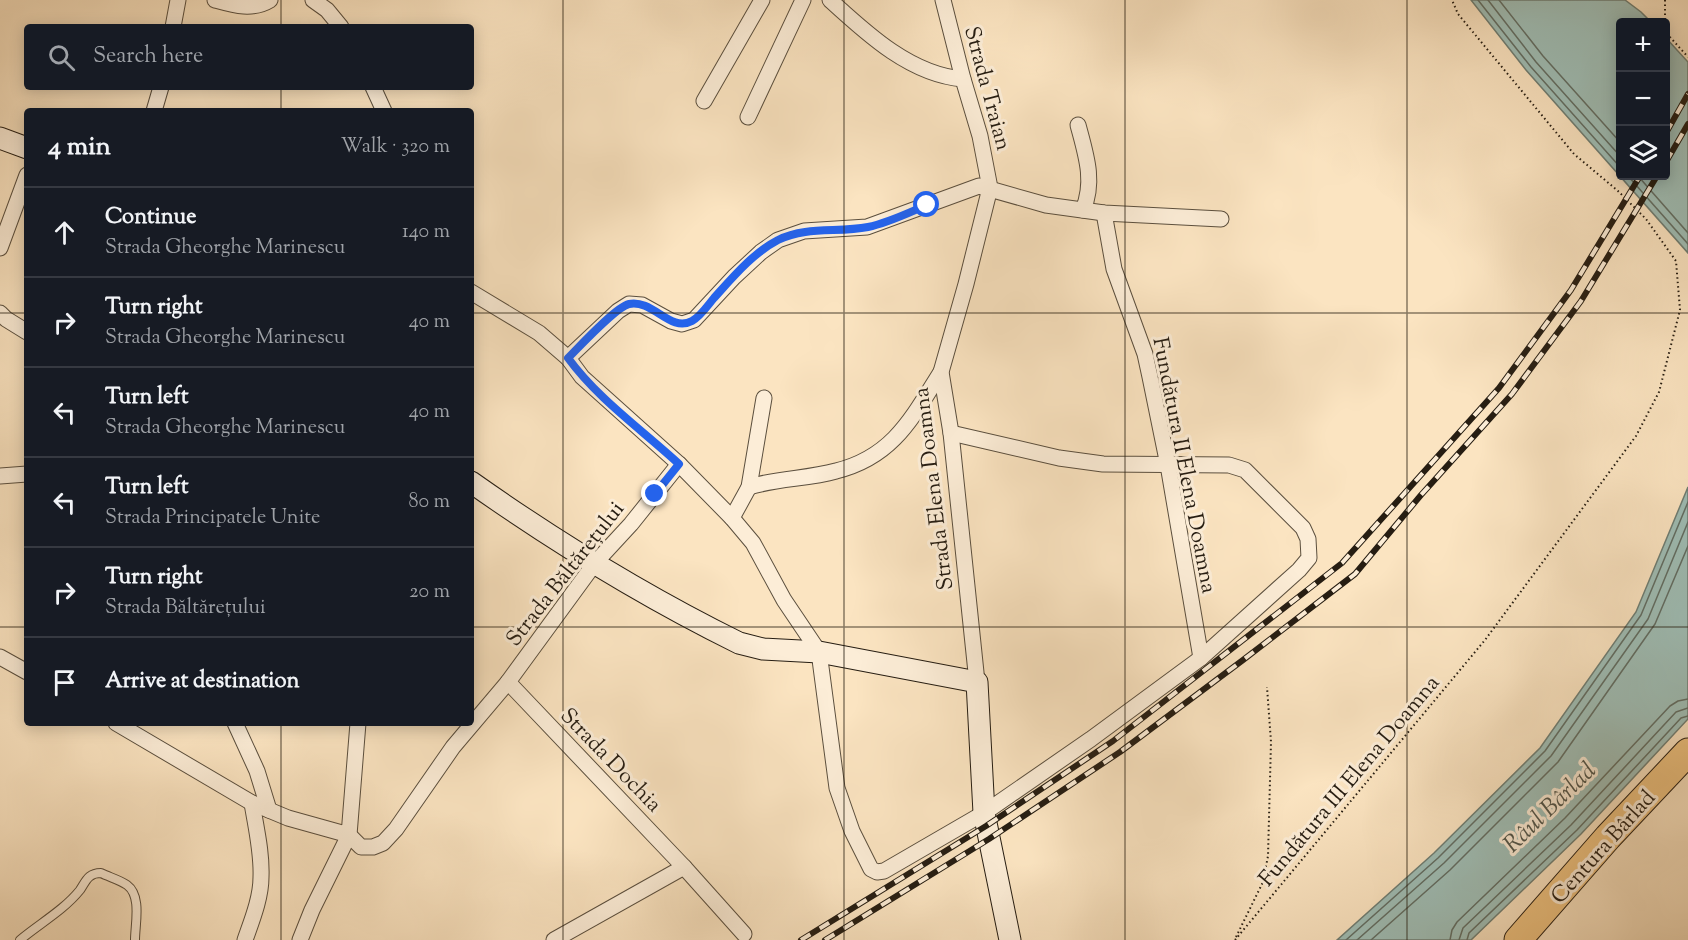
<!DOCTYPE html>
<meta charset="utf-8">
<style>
body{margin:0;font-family:"Sorts Mill Goudy",serif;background:#20242c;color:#f1f3f6}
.controls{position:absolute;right:18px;top:18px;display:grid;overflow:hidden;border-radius:6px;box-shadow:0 3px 15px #0003}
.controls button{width:54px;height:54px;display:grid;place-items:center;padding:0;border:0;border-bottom:2px solid #363941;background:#171b24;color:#f1f3f6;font:30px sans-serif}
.stop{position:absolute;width:18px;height:18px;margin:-14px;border:4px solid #2563eb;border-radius:50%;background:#fff}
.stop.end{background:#2563eb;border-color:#fff;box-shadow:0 2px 6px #0008}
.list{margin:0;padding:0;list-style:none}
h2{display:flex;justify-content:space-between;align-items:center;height:78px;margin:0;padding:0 24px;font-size:26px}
h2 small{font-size:20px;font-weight:400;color:#9ea1a6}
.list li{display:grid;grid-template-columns:39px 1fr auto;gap:18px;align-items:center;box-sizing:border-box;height:90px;padding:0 24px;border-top:2px solid #363941}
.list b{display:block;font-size:22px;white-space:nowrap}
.list p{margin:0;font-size:20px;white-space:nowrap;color:#9ea1a6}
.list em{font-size:20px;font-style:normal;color:#9ea1a6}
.icon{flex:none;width:33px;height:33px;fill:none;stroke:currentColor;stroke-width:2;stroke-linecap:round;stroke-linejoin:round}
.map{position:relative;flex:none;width:1688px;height:940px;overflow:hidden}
.search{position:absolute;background:#171b24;box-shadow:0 3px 15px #0003;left:24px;top:24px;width:450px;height:66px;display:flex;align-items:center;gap:15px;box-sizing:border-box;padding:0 21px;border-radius:6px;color:#9ea1a6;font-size:22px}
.panel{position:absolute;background:#171b24;box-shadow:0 3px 15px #0003;left:24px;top:108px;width:450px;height:618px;border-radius:6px}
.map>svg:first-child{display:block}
.water{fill:#9fbeb6;stroke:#6f7e74;stroke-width:1.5}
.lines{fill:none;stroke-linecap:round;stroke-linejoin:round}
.shore{stroke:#626e64;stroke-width:1.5}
.lane-casing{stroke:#5b4f3e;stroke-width:10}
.street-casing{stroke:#5b4f3e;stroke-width:17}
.secondary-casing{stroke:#261d12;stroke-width:23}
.highway-casing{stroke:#261d12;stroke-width:29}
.path{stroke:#261d12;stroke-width:2;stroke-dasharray:1.5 3;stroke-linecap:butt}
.lane{stroke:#fcedd7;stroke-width:8}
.street{stroke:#fcedd7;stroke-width:15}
.secondary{stroke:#fcedd7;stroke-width:21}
.highway{stroke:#eec280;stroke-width:27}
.rail-casing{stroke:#261d12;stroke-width:6}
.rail{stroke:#fcedd7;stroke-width:4;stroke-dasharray:11;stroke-linecap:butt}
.route{stroke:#2563eb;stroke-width:8}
.grid{fill:none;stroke:#261d12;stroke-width:1.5;stroke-opacity:0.55}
.labels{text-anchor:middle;stroke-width:6;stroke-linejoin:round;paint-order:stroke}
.street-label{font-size:22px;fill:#261d12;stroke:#fcedd7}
.water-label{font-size:24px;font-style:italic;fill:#50554b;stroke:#fcedd7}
</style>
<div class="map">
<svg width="1688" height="940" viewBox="0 0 1688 940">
<rect width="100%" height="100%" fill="#fbe4c1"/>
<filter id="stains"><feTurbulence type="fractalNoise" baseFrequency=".00333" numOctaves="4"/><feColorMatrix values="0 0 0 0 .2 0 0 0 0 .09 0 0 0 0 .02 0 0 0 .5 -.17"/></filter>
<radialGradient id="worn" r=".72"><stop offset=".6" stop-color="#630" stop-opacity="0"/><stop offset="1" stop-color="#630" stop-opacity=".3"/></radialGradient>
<g class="water">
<path d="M1471 0H1625L1641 12 1651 22H1620V176H1666V38L1688 62V253L1526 70Z"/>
<path d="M1688 487V719L1581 834 1471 940H1337L1434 853 1540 748 1636 612Z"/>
</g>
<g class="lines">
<g class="shore">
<path d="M1478 0 1531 67 1620 167"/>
<path d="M1488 0 1536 62 1620 156"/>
<path d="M1499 0 1543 56 1620 142"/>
<path d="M1628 176 1688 244"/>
<path d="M1638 176 1688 233"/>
<path d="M1346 940 1438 858 1545 751 1641 615 1688 502"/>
<path d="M1357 940 1444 863 1551 756 1648 619 1688 522"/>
<path d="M1371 940 1450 870 1558 762 1655 624 1688 546"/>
<path d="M1450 940 1452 930 1457 922 1565 818 1670 706 1678 701 1688 699"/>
<path d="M1459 940 1463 928 1571 825 1676 712 1688 708"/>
<path d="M1467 940 1469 933 1577 830 1681 718 1688 716"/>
</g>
<g class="lane-casing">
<path id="lane" d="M20 940C39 924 64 910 80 890 86 881 88 873 101 873 109 877 120 880 127 885 142 896 135 924 135 940"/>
</g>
<g class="street-casing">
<g id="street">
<path d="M215 0C233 5 252 11 270 0"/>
<path d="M313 0 327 10 341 27"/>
<path d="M830 0C867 34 911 75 963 79"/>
<path d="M943 0 963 79 980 136 990 188 966 284 941 372 951 433 977 682"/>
<path d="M173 27 178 0"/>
<path d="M373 87 384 111"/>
<path d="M704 101 762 0"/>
<path d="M154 111 161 87"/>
<path d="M748 117 803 0"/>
<path d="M1078 125C1086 155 1095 181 1083 210"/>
<path d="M1104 213 1114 269 1145 354 1150 377 1168 465 1201 658"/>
<path d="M0 248 27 175"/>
<path d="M471 292 539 333 568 358 582 377 679 464 732 518 753 543 784 600 819 652 837 788 852 831 871 869 877 872 884 871 984 813 1091 739 1201 658 1299 570 1309 558 1308 539 1303 528 1245 470 1229 465 1103 464 1059 458 951 433"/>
<path d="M0 313 6 319 27 332"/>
<path d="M568 358 618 311 629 304 642 305 671 321 682 324 694 320 734 277 761 252 778 240 804 231 867 227 979 186 1046 205 1104 213 1221 219"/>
<path d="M0 476 27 474"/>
<path d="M749 487C778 478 808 479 836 471 893 457 912 418 941 372"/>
<path d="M732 518 749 487 764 398"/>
<path d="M0 657 27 672"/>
<path d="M508 682 684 867 744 934"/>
<path d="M116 723 252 803 288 818 349 835 358 723"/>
<path d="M235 723 257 771 269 810"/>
<path d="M245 940C252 920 261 898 261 877 262 852 256 828 252 803"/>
<path d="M300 940 312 910 349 835 361 847H373L383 843 396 829 453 747 508 682 595 563 631 524 679 464"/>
<path d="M554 940 684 867"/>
</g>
</g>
<g class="secondary-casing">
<g id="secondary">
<path d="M0 138 27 148"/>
<path d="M471 482C556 542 646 597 739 643L763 649 819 652 977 682 984 813 1010 940"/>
</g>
</g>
<g class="highway-casing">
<path id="highway" d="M1518 940 1608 837 1688 752"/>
</g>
<g class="path">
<path d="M1665 0V22"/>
<path d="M1666 24 1669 36 1688 57"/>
<path d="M1236 937 1263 882 1268 856 1271 742 1267 687"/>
<path d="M1235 940 1485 640 1636 436 1659 392 1680 310 1676 261 1646 219 1618 191 1574 154 1458 14 1452 0"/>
</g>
<use href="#lane" class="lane"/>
<use href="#street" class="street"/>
<use href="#secondary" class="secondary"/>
<use href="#highway" class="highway"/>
<g class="rail-casing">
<g id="rail">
<path d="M1666 133 1688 94"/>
<path d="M1666 162 1688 124"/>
<path d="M801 940 986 826 1113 741 1342 563 1499 388 1571 290 1640 176"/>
<path d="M825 940 989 839 1120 752 1243 660 1355 574 1421 495 1512 394 1581 301 1657 176"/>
</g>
</g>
<use href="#rail" class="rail"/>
</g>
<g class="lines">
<path class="route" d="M655 494 679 464C641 429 598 399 568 358 579 347 616 307 629 304 653 299 670 333 692 321 701 316 708 305 714 298 733 277 753 253 778 240 807 226 837 233 868 227 888 223 908 213 927 205"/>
</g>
<path class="grid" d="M281 0V27M563 0V940M844 0V940M1125 0V940M1407 0V940M281 87V111M0 313H27M471 313H1688M0 627H27M471 627H1688M281 723V940"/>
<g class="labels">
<g class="street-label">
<text transform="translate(989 88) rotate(75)" y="8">Strada Traian</text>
<text transform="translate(1186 465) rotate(79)" y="8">Fundătura II Elena Doamna</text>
<text transform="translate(932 489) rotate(-97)" y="8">Strada Elena Doamna</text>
<text transform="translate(564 573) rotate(-52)" y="8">Strada Băltărețului</text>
<text transform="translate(612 759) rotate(46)" y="8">Strada Dochia</text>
<text transform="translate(1348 780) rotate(-50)" y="8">Fundătura III Elena Doamna</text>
<text transform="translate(1602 846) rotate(-48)" y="8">Centura Bârlad</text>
</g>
<g class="water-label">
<text transform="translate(1549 807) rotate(-44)" y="8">Râul Bârlad</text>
</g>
</g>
<rect width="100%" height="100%" filter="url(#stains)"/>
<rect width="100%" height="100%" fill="url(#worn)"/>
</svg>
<div class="controls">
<button>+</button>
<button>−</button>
<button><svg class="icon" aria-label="layers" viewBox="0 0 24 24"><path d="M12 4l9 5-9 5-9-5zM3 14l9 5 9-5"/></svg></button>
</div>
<div class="stop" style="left:927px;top:205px"></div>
<div class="stop end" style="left:655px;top:494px"></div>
<div class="search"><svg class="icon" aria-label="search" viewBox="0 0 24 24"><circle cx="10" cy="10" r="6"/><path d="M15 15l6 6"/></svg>Search here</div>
<section class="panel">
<h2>4 min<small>Walk · 320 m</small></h2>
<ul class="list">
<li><svg class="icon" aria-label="ahead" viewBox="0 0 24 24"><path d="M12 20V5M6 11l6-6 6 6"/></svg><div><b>Continue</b><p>Strada Gheorghe Marinescu</p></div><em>140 m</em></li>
<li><svg class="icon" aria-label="right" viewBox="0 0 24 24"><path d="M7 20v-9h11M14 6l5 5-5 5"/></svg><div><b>Turn right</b><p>Strada Gheorghe Marinescu</p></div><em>40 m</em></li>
<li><svg class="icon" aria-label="left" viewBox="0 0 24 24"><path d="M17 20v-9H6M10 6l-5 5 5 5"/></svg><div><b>Turn left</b><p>Strada Gheorghe Marinescu</p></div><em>40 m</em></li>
<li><svg class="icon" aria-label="left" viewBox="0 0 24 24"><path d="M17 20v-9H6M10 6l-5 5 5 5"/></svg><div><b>Turn left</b><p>Strada Principatele Unite</p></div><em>80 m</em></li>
<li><svg class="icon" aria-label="right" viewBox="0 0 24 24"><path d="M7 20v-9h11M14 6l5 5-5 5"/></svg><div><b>Turn right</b><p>Strada Băltărețului</p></div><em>20 m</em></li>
<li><svg class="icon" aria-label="arrive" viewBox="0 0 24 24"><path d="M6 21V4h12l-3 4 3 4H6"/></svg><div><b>Arrive at destination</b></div></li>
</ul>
</section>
</div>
